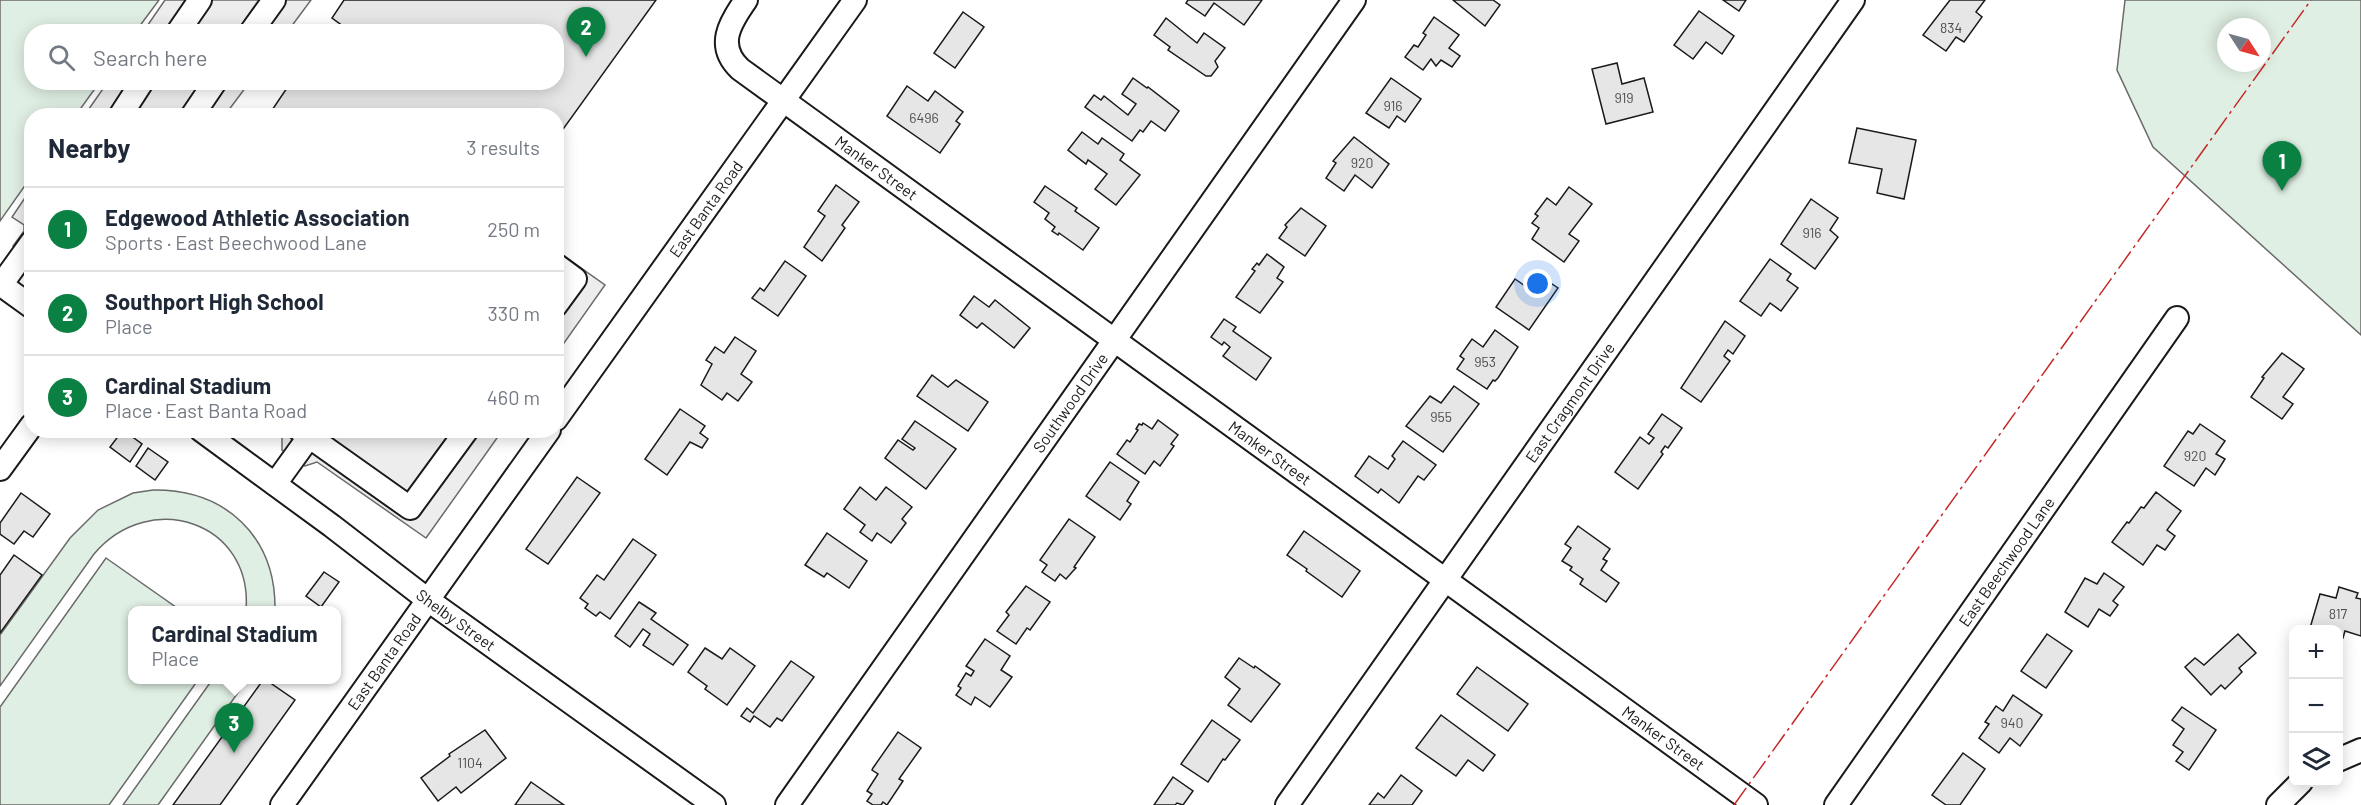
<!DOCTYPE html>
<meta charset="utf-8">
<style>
body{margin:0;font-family:Barlow,sans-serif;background:#f2f2f3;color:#1f2937}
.controls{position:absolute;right:18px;bottom:18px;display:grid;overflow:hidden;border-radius:12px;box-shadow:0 3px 15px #0003}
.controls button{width:54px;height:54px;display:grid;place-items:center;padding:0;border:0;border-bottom:2px solid #e0e1e3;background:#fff;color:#1f2937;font:30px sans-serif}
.compass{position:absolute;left:2217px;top:18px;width:54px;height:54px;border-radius:50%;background:#fff;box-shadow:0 3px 15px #0003;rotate:126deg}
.you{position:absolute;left:1538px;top:284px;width:21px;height:21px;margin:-15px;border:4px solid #fff;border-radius:50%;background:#1a73e8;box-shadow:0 0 0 9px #1a73e833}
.badge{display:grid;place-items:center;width:39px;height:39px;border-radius:50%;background:#0b8043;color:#fff;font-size:20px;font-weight:700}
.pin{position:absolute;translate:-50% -50px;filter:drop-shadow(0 2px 3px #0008)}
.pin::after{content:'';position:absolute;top:32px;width:21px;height:18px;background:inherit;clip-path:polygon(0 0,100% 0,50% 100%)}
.popup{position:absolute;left:128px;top:606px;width:213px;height:78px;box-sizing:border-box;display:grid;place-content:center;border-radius:12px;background:#fff;filter:drop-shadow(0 2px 4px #0005);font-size:20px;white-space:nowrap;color:#747a83}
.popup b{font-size:22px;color:#1f2937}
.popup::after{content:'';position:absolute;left:50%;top:100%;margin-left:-12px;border:12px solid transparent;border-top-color:#fff}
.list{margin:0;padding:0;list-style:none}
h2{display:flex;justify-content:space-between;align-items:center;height:78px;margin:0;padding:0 24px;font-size:26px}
h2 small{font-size:20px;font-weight:400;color:#747a83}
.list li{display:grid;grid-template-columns:39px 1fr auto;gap:18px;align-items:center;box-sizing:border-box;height:84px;padding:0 24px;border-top:2px solid #e0e1e3}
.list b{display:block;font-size:22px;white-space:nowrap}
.list p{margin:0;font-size:20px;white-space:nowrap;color:#747a83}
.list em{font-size:20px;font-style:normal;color:#747a83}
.icon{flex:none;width:33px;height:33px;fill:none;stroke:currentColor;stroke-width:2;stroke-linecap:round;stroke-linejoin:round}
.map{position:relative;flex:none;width:2361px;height:805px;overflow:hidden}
.search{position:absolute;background:#fff;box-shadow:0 3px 15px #0003;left:24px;top:24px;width:540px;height:66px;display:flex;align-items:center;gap:15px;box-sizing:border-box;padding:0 21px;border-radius:24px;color:#747a83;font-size:22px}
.panel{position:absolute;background:#fff;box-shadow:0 3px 15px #0003;left:24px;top:108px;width:540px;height:330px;border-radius:24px}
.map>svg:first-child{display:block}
.green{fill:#e0efe3;stroke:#6a6a6a;stroke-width:1.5;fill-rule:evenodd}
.parking{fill:#ededed;stroke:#6a6a6a;stroke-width:1.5}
.building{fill:#e6e6e6;stroke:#1a1a1a;stroke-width:1.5}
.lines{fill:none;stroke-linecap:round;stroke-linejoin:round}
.minor-casing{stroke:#1a1a1a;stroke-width:26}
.minor{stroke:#fff;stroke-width:22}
.power{stroke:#c62828;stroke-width:1.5;stroke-dasharray:21 4.5 3 4.5;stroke-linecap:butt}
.labels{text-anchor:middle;stroke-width:4.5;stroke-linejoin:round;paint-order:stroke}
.number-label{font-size:14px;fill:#4d4d4d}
.street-label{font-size:16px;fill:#1a1a1a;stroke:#fff}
</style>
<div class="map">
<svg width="2361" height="805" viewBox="0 0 2361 805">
<rect width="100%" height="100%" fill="#fff"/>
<g class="green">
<path d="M0 0H159L136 31 32 32V82L99 83 76 115 32 116 31 177 0 221Z"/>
<path d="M2125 0H2361V335L2153 147 2117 70ZM2226 27H2262V63H2226Z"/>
<path d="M153 490C226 489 276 537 275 610H246C253 522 150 488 94 554L0 686V635L70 538 98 510 133 493Z"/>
<path d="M106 558 180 610H132V680H198L109 805H0V707Z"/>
<path d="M212 680H247L158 805H123Z"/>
</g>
<g class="parking">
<path d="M165 0H311L288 31 143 32Z"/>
<path d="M107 83H249L225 115 84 116Z"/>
<path d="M31 189V258L13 246 24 231V225L12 217Z"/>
<path d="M557 251 605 285 557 353Z"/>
<path d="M275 431H502L426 538 317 462 305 466 282 450V438Z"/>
</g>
<g class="building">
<path d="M344 0H656L556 139V116H268L291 82H556V32H334L340 24 332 18Z"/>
<path d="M1188 0H1262L1244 25 1214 3 1205 16 1186 3Z"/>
<path d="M1453 0H1493L1500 5 1485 26Z"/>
<path d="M1723 0H1746L1739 11Z"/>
<path d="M1950 0H1985L1976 12 1982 17 1964 42 1956 37 1946 51 1923 35Z"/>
<path d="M1699 11 1734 36 1722 54 1706 42 1693 59 1674 45Z"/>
<path d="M963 12 984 27 955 68 934 53Z"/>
<path d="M1434 17 1459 35 1449 48 1460 56 1452 67 1441 60 1436 66 1431 59 1423 70 1405 57 1414 45 1418 47 1426 35 1423 33Z"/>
<path d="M1166 18 1197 43 1204 33 1225 48 1215 61 1218 67 1211 76H1206L1168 50 1170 47 1154 35Z"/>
<path d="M1617 63 1622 84 1644 78 1653 112 1606 124 1592 69Z"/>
<path d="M1133 78 1147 88 1148 87 1179 111 1165 131 1151 121 1143 132 1140 130 1132 141 1085 107 1094 95 1101 100 1104 96 1128 115 1136 104 1122 94Z"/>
<path d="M1391 78 1421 99 1405 122 1397 116 1389 128 1366 113Z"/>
<path d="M907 86 928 101 935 91 963 112 956 121 960 124 940 153 887 116Z"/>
<path d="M1857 128 1916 140 1904 199 1877 193 1882 169 1849 163Z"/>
<path d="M1082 132 1098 144 1102 138 1124 154 1120 160 1140 175 1116 205 1095 189 1107 174 1088 160 1086 164 1068 150Z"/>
<path d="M1354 137 1389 164 1372 188 1355 175 1344 191 1326 178 1336 163 1333 161Z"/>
<path d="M836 185 859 202 842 225 845 228 822 261 804 247 825 216 818 211Z"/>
<path d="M1045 186 1077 208 1075 211 1099 228 1083 250 1059 233 1058 235 1052 231 1055 227 1045 219 1049 213 1034 202Z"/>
<path d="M1569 187 1592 204 1569 234 1579 241 1564 262 1532 239 1539 228 1532 223 1538 216 1535 214 1547 198 1556 205Z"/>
<path d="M1811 199 1838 218 1830 230 1838 237 1815 269 1781 244Z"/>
<path d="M1301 208 1326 226 1305 256 1279 238 1287 227 1285 225Z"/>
<path d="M1267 254 1284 267 1277 278 1283 282 1260 313 1236 297 1255 271 1252 269 1257 263 1259 265Z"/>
<path d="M1770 259 1791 274 1787 280 1798 288 1781 311 1770 303 1761 316 1740 301Z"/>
<path d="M785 261 806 276 778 316 752 298 760 288 764 291Z"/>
<path d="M1540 276 1558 288 1529 330 1496 307 1515 279 1531 290Z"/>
<path d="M974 296 989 307 995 300 1030 328 1014 348 982 323 977 328 960 315Z"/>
<path d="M1224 319 1236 327 1233 331 1271 358 1256 380 1223 356 1230 347 1224 342 1222 345 1211 337Z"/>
<path d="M1725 321 1745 336 1733 354 1728 350 1724 356 1730 361 1701 402 1681 388Z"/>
<path d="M1495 330 1518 347 1498 378 1495 381 1493 380 1487 389 1457 369 1464 359 1460 356 1472 339 1483 347Z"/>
<path d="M735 337 756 351 741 374 752 382 738 401 727 393 722 400 701 385 712 364 706 360 715 347 724 353Z"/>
<path d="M2282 353 2304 369 2283 397 2293 404 2282 419 2251 397 2264 378 2262 377Z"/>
<path d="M932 375 948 387 956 380 988 402 968 431 917 396Z"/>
<path d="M1454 386 1479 404 1443 452 1406 426 1430 396 1441 403Z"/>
<path d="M680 409 705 426 700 433 708 439 702 448 690 442 667 475 645 459Z"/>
<path d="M1662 414 1682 428 1668 448 1665 446 1661 452 1663 454 1638 489 1615 472 1640 437 1649 444 1654 438 1648 434Z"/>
<path d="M1158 420 1178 435 1171 444 1174 446 1160 466 1154 461 1145 474 1117 454 1127 440 1130 442 1138 430 1136 429 1139 424 1142 425 1143 423 1152 429Z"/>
<path d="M915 421 956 449 926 489 885 458 898 440 913 450 915 448 902 439Z"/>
<path d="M2200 424 2225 441 2216 454 2225 459 2215 475 2206 468 2194 486 2164 466 2188 431 2193 434Z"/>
<path d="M123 430 142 444 130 462 110 447Z"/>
<path d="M1403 441 1436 465 1424 480 1418 476 1399 503 1381 489 1378 493 1355 476 1369 456 1388 469 1395 459 1392 456Z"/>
<path d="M148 448 168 462 155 480 136 466Z"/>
<path d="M1110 462 1139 482 1127 501 1131 504 1120 520 1086 496Z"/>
<path d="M577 477 600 493 548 564 526 549Z"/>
<path d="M860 487 876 500 886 487 912 507 902 519 906 523 891 543 877 533 872 541 860 532 865 525 844 509Z"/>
<path d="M2156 492 2181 511 2167 530 2175 536 2165 550 2157 545 2143 565 2112 542 2127 522 2129 523 2141 507 2144 508Z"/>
<path d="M21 493 50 514 33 537 24 531 14 544 0 534V523Z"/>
<path d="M1069 519 1095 537 1074 567 1076 568 1073 571 1066 579 1060 574 1055 581 1042 572 1047 565 1040 560Z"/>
<path d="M1578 526 1610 549 1603 559 1607 561 1601 570 1619 583 1606 602 1580 584 1583 579 1570 570 1572 567 1562 561 1571 548 1565 544Z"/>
<path d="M1304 531 1360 571 1342 597 1306 571 1307 569 1287 555Z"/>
<path d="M827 533 867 561 849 588 827 573 824 577 805 565Z"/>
<path d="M633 539 656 555 610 619 600 612 596 616 585 608 588 604 580 598 597 575 604 580Z"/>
<path d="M14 555 42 575 0 633V575Z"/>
<path d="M324 572 339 582 321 607 306 596Z"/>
<path d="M2104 573 2124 587 2113 601 2118 605 2110 616 2099 609 2088 627 2065 612 2085 578 2097 584Z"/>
<path d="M1026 586 1050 602 1030 630 1027 628 1016 644 997 631 1009 615 1006 612Z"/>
<path d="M2339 587 2358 593 2356 598 2361 599V636L2345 631 2343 638 2338 636V630L2310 628 2320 594 2336 598Z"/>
<path d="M639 602 656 613 651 619 688 645 673 665 643 645 650 634 643 629 630 647 615 636Z"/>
<path d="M2047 634 2072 651 2046 688 2021 671Z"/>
<path d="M2238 634 2256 653 2239 668 2242 672 2225 689 2221 685 2211 695 2185 667 2195 658 2204 665Z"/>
<path d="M985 639 1010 656 1001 670 1012 677 990 707 975 697 971 705 956 695 961 688 958 686 966 673 971 676 974 671 966 666Z"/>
<path d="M705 648 722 659 730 648 755 666 727 705 705 689 707 686 688 672Z"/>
<path d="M1239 658 1254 668 1255 666 1280 684 1251 722 1228 705 1240 689 1225 677Z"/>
<path d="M791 661 814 677 782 721 777 718 770 727 754 716 750 722 741 716 747 708 753 713Z"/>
<path d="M1477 667 1528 704 1508 731 1457 694Z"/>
<path d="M263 680H266L295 700 220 805H173Z"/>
<path d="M2013 695 2042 715 2020 746 2010 738 1999 753 1979 738 1989 724 1985 722 1996 706 2003 711Z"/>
<path d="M2182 707 2216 730 2189 770 2176 761 2183 752 2173 745 2184 729 2172 720Z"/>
<path d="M1441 715 1495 755 1483 771 1468 760 1456 776 1416 748Z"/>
<path d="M1212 720 1240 740 1225 760 1223 759 1208 782 1181 764Z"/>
<path d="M485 730 506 758 461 793 456 787 438 801 421 778 450 756 449 754Z"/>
<path d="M898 732 921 748 899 779 903 781 887 805 883 802 881 805H873L867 801 872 794 867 791 878 774 872 770 873 768Z"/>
<path d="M1963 753 1985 769 1960 805H1946L1932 795Z"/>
<path d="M1401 775 1422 791 1412 805H1369L1378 793 1384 798Z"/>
<path d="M1173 777 1193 791 1183 805 1177 803 1175 805H1154Z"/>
<path d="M531 782 564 805H515Z"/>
</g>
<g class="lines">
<g class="minor-casing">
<g id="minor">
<path id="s1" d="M746 0C729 24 716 46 740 69L1756 805"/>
<path d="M178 32 200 0"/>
<path d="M251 32 274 0"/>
<path d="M120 116 142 82"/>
<path d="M192 116 215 82"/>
<path d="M556 265 575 279 556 305"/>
<path d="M0 284 32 307"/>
<path d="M1 285 32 242"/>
<path id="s2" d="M556 419 855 0"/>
<path id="s3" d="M201 430 332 526 428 600 714 805"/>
<path d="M300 430 410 508 467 430"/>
<path d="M0 469 32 425"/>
<path d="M275 484 314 430"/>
<path d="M2338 760 2361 750"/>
<path id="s4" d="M282 805 549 430"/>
<path id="s5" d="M787 805 1354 0"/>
<path id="s6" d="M1287 805 1853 0"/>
<path id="s7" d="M1836 805 2177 318"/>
<path d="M2278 805 2301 782"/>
</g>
</g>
<use href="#minor" class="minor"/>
<path class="power" d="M1734 805 2311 0"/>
</g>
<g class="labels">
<g class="number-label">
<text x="1951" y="33">834</text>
<text x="1624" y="103">919</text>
<text x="1393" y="111">916</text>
<text x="924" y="123">6496</text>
<text x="1362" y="168">920</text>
<text x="1812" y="238">916</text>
<text x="1485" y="367">953</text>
<text x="1441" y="422">955</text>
<text x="2195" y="461">920</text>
<text x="2338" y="619">817</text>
<text x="2012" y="728">940</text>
<text x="470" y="768">1104</text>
</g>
<g class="street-label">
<text dy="6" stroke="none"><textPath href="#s1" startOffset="246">Manker Street</textPath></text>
<text dy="6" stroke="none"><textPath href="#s2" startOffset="258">East Banta Road</textPath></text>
<text dy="6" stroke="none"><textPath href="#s5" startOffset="492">Southwood Drive</textPath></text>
<text dy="6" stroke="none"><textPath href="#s6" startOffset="492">East Cragmont Drive</textPath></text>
<text dy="6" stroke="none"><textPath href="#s1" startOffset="732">Manker Street</textPath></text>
<text dy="6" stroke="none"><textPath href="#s7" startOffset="297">East Beechwood Lane</textPath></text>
<text dy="6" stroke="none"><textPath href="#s3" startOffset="318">Shelby Street</textPath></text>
<text dy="6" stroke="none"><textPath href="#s4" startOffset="176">East Banta Road</textPath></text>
<text dy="6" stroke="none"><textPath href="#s1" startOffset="1218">Manker Street</textPath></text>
</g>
</g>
</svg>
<div class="controls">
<button>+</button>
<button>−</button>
<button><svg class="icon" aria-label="layers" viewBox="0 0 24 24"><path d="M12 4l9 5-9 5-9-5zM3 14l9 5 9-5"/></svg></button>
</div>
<svg class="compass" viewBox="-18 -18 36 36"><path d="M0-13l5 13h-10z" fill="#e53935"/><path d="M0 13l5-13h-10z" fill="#747a83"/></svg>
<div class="you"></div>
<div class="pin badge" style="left:2282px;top:191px">1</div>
<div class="pin badge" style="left:586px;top:57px">2</div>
<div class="pin badge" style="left:234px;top:753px">3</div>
<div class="popup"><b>Cardinal Stadium</b>Place</div>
<div class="search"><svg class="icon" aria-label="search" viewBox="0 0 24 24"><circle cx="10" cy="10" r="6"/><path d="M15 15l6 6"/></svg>Search here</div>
<section class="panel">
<h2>Nearby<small>3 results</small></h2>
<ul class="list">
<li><span class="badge">1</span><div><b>Edgewood Athletic Association</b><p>Sports · East Beechwood Lane</p></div><em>250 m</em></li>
<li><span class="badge">2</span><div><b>Southport High School</b><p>Place</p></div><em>330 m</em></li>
<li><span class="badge">3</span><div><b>Cardinal Stadium</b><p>Place · East Banta Road</p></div><em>460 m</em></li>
</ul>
</section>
</div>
